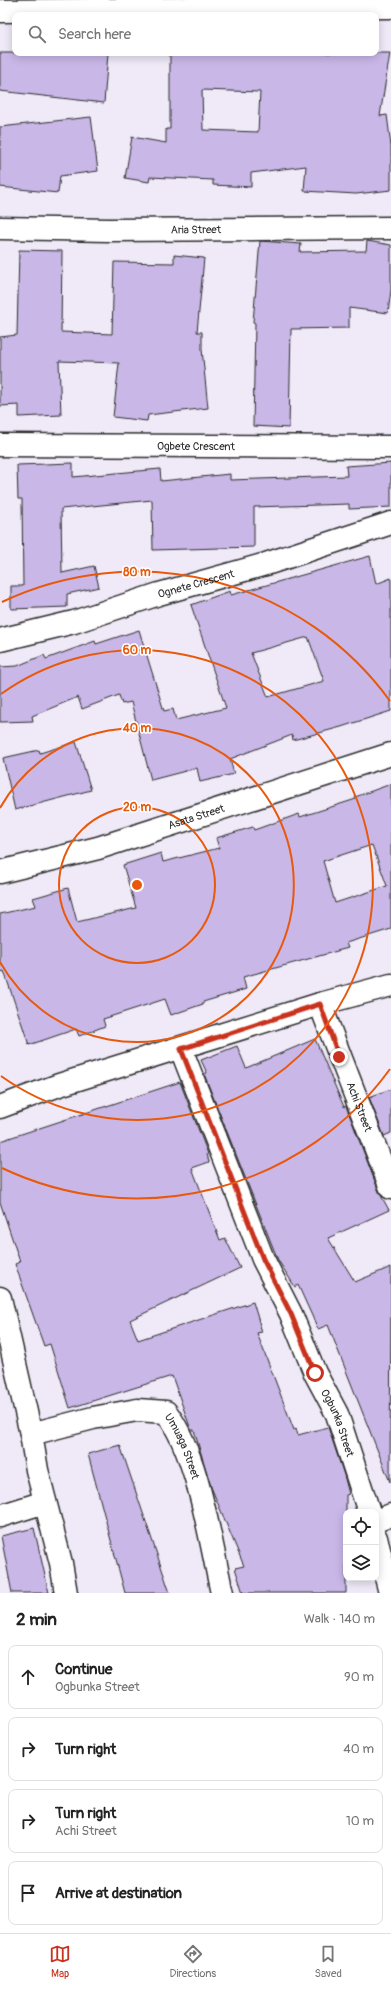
<!DOCTYPE html>
<meta charset="utf-8">
<style>
body{margin:0;font-family:Pangolin,sans-serif;background:#f6f6f6;color:#222}
.controls{position:absolute;right:12px;bottom:12px;display:grid;overflow:hidden;border-radius:8px;box-shadow:0 2px 10px #0003}
.controls button{width:36px;height:36px;display:grid;place-items:center;padding:0;border:0;border-bottom:1px solid #e0e0e0;background:#fff;color:#222;font:20px sans-serif}
.stop{position:absolute;width:12px;height:12px;margin:-9px;border:3px solid #c8321e;border-radius:50%;background:#fff}
.stop.end{background:#c8321e;border-color:#fff;box-shadow:0 1px 4px #0008}
.list{margin:0;padding:0;list-style:none}
h2{display:flex;justify-content:space-between;align-items:center;height:52px;margin:0;padding:0 16px;font-size:17px}
h2 small{font-size:13px;font-weight:400;color:#767676}
.list li{display:grid;grid-template-columns:26px 1fr auto;gap:12px;align-items:center;box-sizing:border-box;height:64px;margin:0 8px 8px;padding:0 8px;border:1px solid #e0e0e0;border-radius:8px}
.list b{display:block;font-size:15px;white-space:nowrap}
.list p{margin:0;font-size:13px;white-space:nowrap;color:#767676}
.list em{font-size:13px;font-style:normal;color:#767676}
.icon{flex:none;width:22px;height:22px;fill:none;stroke:currentColor;stroke-width:2;stroke-linecap:round;stroke-linejoin:round}
.map{position:relative;flex:none;width:391px;height:1593px;overflow:hidden}
.search{position:absolute;background:#fff;box-shadow:0 2px 10px #0003;left:12px;right:12px;top:12px;height:44px;display:flex;align-items:center;gap:10px;box-sizing:border-box;padding:0 14px;border-radius:8px;color:#767676;font-size:15px}
.sheet{height:340px;background:#fff}
nav{display:flex;justify-content:space-around;align-items:center;box-sizing:border-box;height:56px;border-top:1px solid #e0e0e0;background:#fff;font-size:11px;color:#767676}
nav a{display:grid;justify-items:center;gap:2px}
nav .on{color:#c8321e}
.map>svg:first-child{display:block}
.building{fill:#c9b7e8;stroke:#2b2b2b;fill-rule:evenodd}
.lines{fill:none;stroke-linecap:round;stroke-linejoin:round}
.minor-casing{stroke:#2b2b2b;stroke-width:25}
.minor{stroke:#fff;stroke-width:22}
.route{stroke:#c8321e;stroke-width:5}
.ring{fill:none;stroke:#e8590c;stroke-width:2}
.labels{text-anchor:middle;stroke-width:3;stroke-linejoin:round;paint-order:stroke}
.street-label{font-size:11px;fill:#2b2b2b;stroke:#fff}
.centre{fill:#e8590c;stroke:#fff;stroke-width:2}
.ring-label{font-size:12px;text-anchor:middle;font-weight:bold;fill:#e8590c;stroke:#fff;stroke-width:3;stroke-linejoin:round;paint-order:stroke}
</style>
<div class="map">
<svg width="391" height="1593" viewBox="0 0 391 1593">
<rect width="100%" height="100%" fill="#efe9f8"/>
<filter id="ink" filterUnits="userSpaceOnUse"><feTurbulence type="fractalNoise" baseFrequency=".025" numOctaves="2"/><feDisplacementMap in="SourceGraphic" scale="8" xChannelSelector="R" yChannelSelector="G"/><feConvolveMatrix kernelMatrix="1 2 1 2 8 2 1 2 1" color-interpolation-filters="sRGB"/></filter>
<g filter="url(#ink)">
<g class="building">
<path d="M0 53H108L104 103 0 91Z"/>
<path d="M170 53H390L380 116 387 115 391 146V190L356 194 304 191 306 166 251 173V187L213 185V180L150 177 149 182 125 178 132 137 166 143V129H170ZM202 90 260 92 258 132 203 130Z"/>
<path d="M91 117 98 171 60 176 58 193 0 187V127Z"/>
<path d="M260 241 301 244 300 252 366 251 367 241 391 245V290L388 313 349 308V328L291 329 289 428 253 426 255 323 253 322Z"/>
<path d="M19 250 62 251 61 332 112 334 114 262 174 263V255L204 258 197 332H202V349L208 408 148 415 147 421 113 417 119 363 59 361 61 415 19 417V405L0 406V337L17 335Z"/>
<path d="M73 463V477L160 469 161 481 230 474V480L347 476 346 466 391 463V507L349 509V504L254 507V547L153 550 152 500 61 509 62 573 94 566 99 587 67 594V607L11 609V586H23L22 499H18L17 465Z"/>
<path d="M370 556 376 584 391 578V711L341 727 293 740 292 735 230 759 234 774 200 782 197 768 151 780 131 702 122 704 119 695 82 709 78 697 32 716 33 721 0 722V667L17 666 44 655 46 659 95 641 96 644 139 630 164 711 173 709 176 720 226 708 191 605 230 591 231 595ZM308 637 324 681 268 697 251 653Z"/>
<path d="M76 742 91 790 15 810 3 758 39 750 40 753Z"/>
<path d="M391 784V929L346 943 348 948 243 977 246 989 203 1002V1004L171 1015 165 999 103 1019 105 1026 79 1036 76 1029 29 1045 4 971 0 972V914L36 906 33 898 68 888 77 922 136 908 123 865 161 853 163 862 219 848 216 838 253 827 254 830 299 814 300 817 356 799 355 797ZM372 845 387 886 335 903 323 861Z"/>
<path d="M315 1039 344 1107 346 1106 379 1192 389 1210 328 1238 355 1282 391 1267 390 1482 328 1325 318 1329 298 1285 295 1287 278 1260 204 1074 207 1073 201 1060 237 1046 246 1068Z"/>
<path d="M180 1082 208 1154H207L209 1162 192 1168 220 1240 225 1238 240 1268 130 1320 138 1340 253 1302 262 1332 257 1333 294 1430 296 1429 298 1435 328 1427 344 1475 349 1494 346 1495V1593H243L235 1568 244 1566 211 1487 194 1430H191L190 1427 172 1376 70 1408 50 1344 44 1346 15 1264 20 1262 0 1202V1141Z"/>
<path d="M391 1089V1133L384 1136 369 1097Z"/>
<path d="M120 1445 170 1593H125L88 1454Z"/>
<path d="M34 1528 49 1593H12L1 1536Z"/>
</g>
<g class="lines">
<g class="minor-casing">
<g id="minor">
<path d="M0 11 391 7"/>
<path id="s1" d="M0 228 109 230 391 228"/>
<path id="s2" d="M0 445 391 447"/>
<path id="s3" d="M0 640 74 622 159 594 266 564 391 523"/>
<path id="s4" d="M0 872 98 848 391 754"/>
<path id="s5" d="M320 1004 391 1188"/>
<path id="s6" d="M181 1049 263 1259 291 1314 315 1373 337 1414 369 1512"/>
<path d="M0 1107 59 1085 320 1004 391 985"/>
<path d="M0 1298 31 1434 37 1470 61 1563 66 1593"/>
<path id="s7" d="M31 1434 93 1418 137 1410 166 1412C198 1454 210 1540 222 1593"/>
<path d="M0 1516 45 1502"/>
<path d="M376 1521 391 1515"/>
<path d="M376 1538 390 1593"/>
</g>
</g>
<use href="#minor" class="minor"/>
</g>
</g>
<g class="lines" filter="url(#ink)">
<path class="route" d="M315 1373 291 1314 263 1259 181 1049 320 1004 339 1057"/>
</g>
<g class="ring">
<circle cx="137" cy="885" r="78"/>
<path d="M0 808A157 157 0 1 1 0 962"/>
<path d="M1 694A235 235 0 1 1 1 1076"/>
<path d="M390 1069A313 313 0 0 1 2 1168M2 602A313 313 0 0 1 390 701"/>
</g>
<g class="labels">
<g class="street-label">
<text dy="4" stroke="none"><textPath href="#s1" startOffset="196">Aria Street</textPath></text>
<text dy="4" stroke="none"><textPath href="#s2" startOffset="196">Ogbete Crescent</textPath></text>
<text dy="4" stroke="none"><textPath href="#s3" startOffset="204">Ognete Crescent</textPath></text>
<text dy="4" stroke="none"><textPath href="#s4" startOffset="204">Asata Street</textPath></text>
<text dy="4" stroke="none"><textPath href="#s5" startOffset="110">Achi Street</textPath></text>
<text dy="4" stroke="none"><textPath href="#s6" startOffset="406">Ogbunka Street</textPath></text>
<text dy="4" stroke="none"><textPath href="#s7" startOffset="176">Umuaga Street</textPath></text>
</g>
</g>
<circle cx="137" cy="885" r="6" class="centre"/>
<g class="ring-label">
<text x="137" y="576">80 m</text>
<text x="137" y="654">60 m</text>
<text x="137" y="732">40 m</text>
<text x="137" y="811">20 m</text>
</g>
</svg>
<div class="controls">
<button><svg class="icon" aria-label="locate" viewBox="0 0 24 24"><circle cx="12" cy="12" r="6"/><path d="M12 2v4M12 18v4M2 12h4M18 12h4"/></svg></button>
<button><svg class="icon" aria-label="layers" viewBox="0 0 24 24"><path d="M12 4l9 5-9 5-9-5zM3 14l9 5 9-5"/></svg></button>
</div>
<div class="stop" style="left:315px;top:1373px"></div>
<div class="stop end" style="left:339px;top:1057px"></div>
<div class="search"><svg class="icon" aria-label="search" viewBox="0 0 24 24"><circle cx="10" cy="10" r="6"/><path d="M15 15l6 6"/></svg>Search here</div>
</div>
<section class="sheet">
<h2>2 min<small>Walk · 140 m</small></h2>
<ul class="list">
<li><svg class="icon" aria-label="ahead" viewBox="0 0 24 24"><path d="M12 20V5M6 11l6-6 6 6"/></svg><div><b>Continue</b><p>Ogbunka Street</p></div><em>90 m</em></li>
<li><svg class="icon" aria-label="right" viewBox="0 0 24 24"><path d="M7 20v-9h11M14 6l5 5-5 5"/></svg><div><b>Turn right</b></div><em>40 m</em></li>
<li><svg class="icon" aria-label="right" viewBox="0 0 24 24"><path d="M7 20v-9h11M14 6l5 5-5 5"/></svg><div><b>Turn right</b><p>Achi Street</p></div><em>10 m</em></li>
<li><svg class="icon" aria-label="arrive" viewBox="0 0 24 24"><path d="M6 21V4h12l-3 4 3 4H6"/></svg><div><b>Arrive at destination</b></div></li>
</ul>
</section>
<nav>
<a class="on"><svg class="icon" aria-label="map" viewBox="0 0 24 24"><path d="M3 6l6-2 6 2 6-2v14l-6 2-6-2-6 2zM9 4v14M15 6v14"/></svg>Map</a>
<a><svg class="icon" aria-label="directions" viewBox="0 0 24 24"><path d="M12 3l9 9-9 9-9-9zM9 14v-3h6M13 9l2 2-2 2"/></svg>Directions</a>
<a><svg class="icon" aria-label="saved" viewBox="0 0 24 24"><path d="M7 4h10v16l-5-4-5 4z"/></svg>Saved</a>
</nav>
